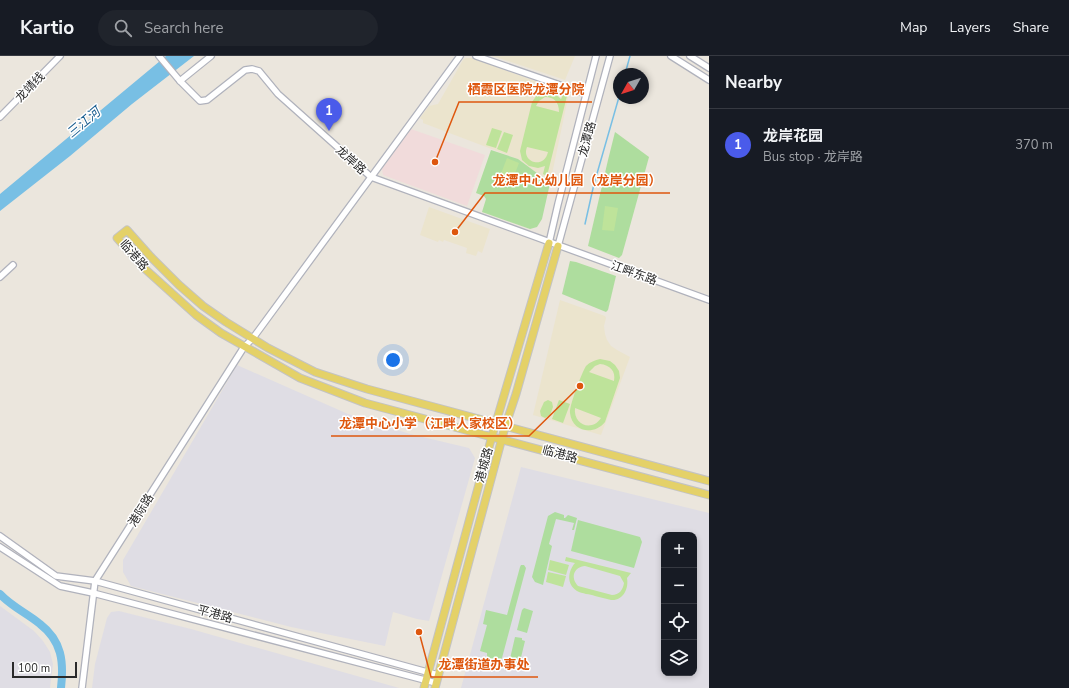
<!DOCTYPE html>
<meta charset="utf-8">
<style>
body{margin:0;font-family:"Nunito Sans","Noto Sans SC",sans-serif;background:#20242c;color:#f1f3f6}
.controls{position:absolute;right:12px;bottom:12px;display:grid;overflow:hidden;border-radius:8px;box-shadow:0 2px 6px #0003}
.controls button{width:36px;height:36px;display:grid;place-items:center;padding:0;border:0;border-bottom:1px solid #363941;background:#171b24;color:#f1f3f6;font:20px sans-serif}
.compass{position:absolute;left:613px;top:12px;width:36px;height:36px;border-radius:50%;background:#171b24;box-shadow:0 2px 6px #0003;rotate:231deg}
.scale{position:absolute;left:12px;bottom:10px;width:65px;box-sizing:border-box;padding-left:4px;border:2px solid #2a2a2a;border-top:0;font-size:11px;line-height:14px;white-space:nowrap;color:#2a2a2a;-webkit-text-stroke:3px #fff;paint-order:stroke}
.you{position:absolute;left:393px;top:304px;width:14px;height:14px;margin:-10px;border:3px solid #fff;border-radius:50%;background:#1a73e8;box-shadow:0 0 0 6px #1a73e833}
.badge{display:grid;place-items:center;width:26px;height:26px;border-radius:50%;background:#4a5bea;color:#fff;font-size:13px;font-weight:700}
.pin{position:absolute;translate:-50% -33px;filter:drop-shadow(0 1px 2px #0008)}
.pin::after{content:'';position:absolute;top:21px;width:14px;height:12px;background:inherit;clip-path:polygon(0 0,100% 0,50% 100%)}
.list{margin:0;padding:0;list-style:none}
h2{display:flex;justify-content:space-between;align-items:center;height:52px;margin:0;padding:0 16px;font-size:17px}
h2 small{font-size:13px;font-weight:400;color:#9ea1a6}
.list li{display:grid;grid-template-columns:26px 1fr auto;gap:12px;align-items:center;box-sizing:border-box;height:72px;padding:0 16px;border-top:1px solid #363941}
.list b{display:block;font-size:15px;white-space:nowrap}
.list p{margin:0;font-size:13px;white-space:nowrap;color:#9ea1a6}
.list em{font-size:13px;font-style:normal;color:#9ea1a6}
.icon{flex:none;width:22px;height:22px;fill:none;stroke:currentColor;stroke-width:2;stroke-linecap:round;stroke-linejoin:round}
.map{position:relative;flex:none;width:709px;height:632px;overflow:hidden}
header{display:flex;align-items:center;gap:24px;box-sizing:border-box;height:56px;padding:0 20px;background:#171b24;border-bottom:1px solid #363941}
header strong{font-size:19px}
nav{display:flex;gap:22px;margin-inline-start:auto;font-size:14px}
.search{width:280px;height:36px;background:#20242c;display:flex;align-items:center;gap:10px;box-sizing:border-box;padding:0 14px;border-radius:22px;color:#9ea1a6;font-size:15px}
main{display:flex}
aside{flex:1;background:#171b24}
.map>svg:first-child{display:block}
.industrial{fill:#dfdde4;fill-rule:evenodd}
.education{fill:#ebe4cd}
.medical{fill:#f1dbdb}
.green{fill:#aedd9e}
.pitch{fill:#bee39a;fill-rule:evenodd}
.water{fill:#78bfe4}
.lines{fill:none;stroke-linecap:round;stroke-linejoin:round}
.stream{stroke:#78bfe4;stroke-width:1.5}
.river{stroke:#78bfe4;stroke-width:8}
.minor-casing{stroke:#b0b2bc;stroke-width:8}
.major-casing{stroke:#c3c3c3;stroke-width:9}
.minor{stroke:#fff;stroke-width:5.5}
.major{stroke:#e4d168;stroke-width:7}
.labels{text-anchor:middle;stroke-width:3;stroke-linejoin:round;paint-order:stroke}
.street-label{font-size:12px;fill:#2a2a2a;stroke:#fff}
.water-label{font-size:13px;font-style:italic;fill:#195d8f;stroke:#fff}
.leader{fill:none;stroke:#de570e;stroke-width:1.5}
.callout-dot{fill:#de570e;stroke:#fff;stroke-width:1.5}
.callout-label{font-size:13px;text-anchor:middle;font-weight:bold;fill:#de570e;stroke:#fff;stroke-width:3;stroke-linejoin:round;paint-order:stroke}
</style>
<header>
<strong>Kartio</strong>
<div class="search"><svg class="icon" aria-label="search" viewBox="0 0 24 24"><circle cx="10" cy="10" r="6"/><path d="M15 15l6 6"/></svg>Search here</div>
<nav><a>Map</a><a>Layers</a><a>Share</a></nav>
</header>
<main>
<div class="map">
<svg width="709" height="632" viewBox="0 0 709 632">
<rect width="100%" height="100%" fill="#ebe6dd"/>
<g class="industrial">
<path d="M237 309 348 358 410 378 469 392 475 402 429 565 417 563 393 556 385 590 291 571 131 530 123 516V504Z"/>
<path d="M521 411 709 457V632H461ZM664 479H694V617H664Z"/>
<path d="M0 550 34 575 43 585 50 596 53 608 50 632H0Z"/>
<path d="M119 555 191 573 399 632H92L95 608 107 562 111 556Z"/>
</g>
<g class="education">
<path d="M493 0H575L565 24Z"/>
<path d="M466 2H471L569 37 551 123 541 120 518 103 423 67V64L420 62 429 50 438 48 463 4Z"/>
<path d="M429 151 490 173 482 197 478 195 476 200 466 197 467 192 444 184 443 186 439 184 438 186 420 179Z"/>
<path d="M560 244 605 260 606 262 604 270 605 278 607 284 611 290 617 294 630 301 601 379 533 359Z"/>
</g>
<path class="medical" d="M411 73 485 99 467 150 383 119 382 113Z"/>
<g class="green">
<path d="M615 76 649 101 622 199 619 202 588 190 608 104Z"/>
<path d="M491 94 518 103 541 120 551 123 542 163 537 171 530 173 482 156 486 143 484 140 476 137Z"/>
<path d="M570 205 576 206 616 220 608 254 606 256 562 238Z"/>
<path d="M555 456 564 459V462H565L568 459 577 462 574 474H572L574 467 556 463 549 488 552 490 543 529 535 526 532 521 548 460Z"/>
<path d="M578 464 640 481 642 486 634 512 571 495Z"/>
<path d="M521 509H524L526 512 502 602 498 607H492L487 603V597L480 595 487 569 483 568 486 554 507 559 520 511Z"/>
<path d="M524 552 533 555 527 577 517 574 522 554Z"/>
<path d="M515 581 522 582V584L525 585 518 614 512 612 509 607Z"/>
</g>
<g class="pitch">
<path d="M545 36 554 37 561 43 563 39 567 40 547 120 543 118 545 110 538 112 529 110 522 104 520 95 532 46 537 39ZM545 41C554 41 559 46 559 56L536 50 539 45ZM527 91 548 96C544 114 521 106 527 91Z"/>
<path d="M492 72 502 75 496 92 486 89Z"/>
<path d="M504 76 513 79 507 97 497 93Z"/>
<path d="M507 102 519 107 511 128 499 123Z"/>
<path d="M605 150 618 152 614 175 602 174Z"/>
<path d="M600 303 610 305 615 309 619 315 620 322 605 366C594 380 572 376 570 357 569 350 582 316 586 310 590 306 595 304 600 303ZM600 308C610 309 616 315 614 325L589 316 595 310ZM575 352 601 362C592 376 573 369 575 352Z"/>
<path d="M548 344 552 346 553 351 550 359 545 362 541 360 540 355 544 346Z"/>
<path d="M559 344 570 348 563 367 552 363Z"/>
<path d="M566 501 631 517 627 522C629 533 623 545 611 544 606 543 600 541 595 540 590 538 582 538 577 535 566 528 568 515 575 507L565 505ZM585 510 620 520 624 527C623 534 619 539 612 539L578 530C570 521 574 511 585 510Z"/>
<path d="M550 504 569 509 566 519 548 514Z"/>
<path d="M548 516 566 520 563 531 546 526Z"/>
</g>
<path class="water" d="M166 0H194L132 48 70 100 0 155V138Z"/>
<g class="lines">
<g class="stream">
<path d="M625 18 630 0"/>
<path d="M585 168 594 128 619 41"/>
</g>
<path class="river" d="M0 538C12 551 27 557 40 568 62 585 64 606 61 632"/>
<g class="minor-casing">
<g id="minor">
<path d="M159 0 180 25 200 45 207 44 245 14 252 13 259 15 278 38 371 121 709 244"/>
<path d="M476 0 586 38"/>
<path d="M671 0 709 24"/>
<path d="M690 0 709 12"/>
<path d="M180 25 211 0"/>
<path d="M0 61 60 0"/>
<path d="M549 187 558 148 596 0"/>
<path d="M558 190 610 0"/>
<path d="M0 221 13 209"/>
<path d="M0 480 56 520 95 525 438 619"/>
<path d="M0 491 60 530 93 537 436 627"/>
<path d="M82 632 95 525 244 291 253 282 460 0"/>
</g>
</g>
<g class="major-casing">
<g id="major">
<path d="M709 425 367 333 315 316 268 292 226 266 203 250 179 229 151 201 127 174 117 182 144 212 196 259 221 277 300 322 365 347 709 439"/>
<path d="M424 632 492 380 549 187"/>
<path d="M435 632 505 371 516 338 558 190"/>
</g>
</g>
<use href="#minor" class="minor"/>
<use href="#major" class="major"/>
</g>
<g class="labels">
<g class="street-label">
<text transform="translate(30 31) rotate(-46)" y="4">龙靖线</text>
<text transform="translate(587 83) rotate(-75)" y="4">龙潭路</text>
<text transform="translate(351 104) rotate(42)" y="4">龙岸路</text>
<text transform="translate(134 199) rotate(49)" y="4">临港路</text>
<text transform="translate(634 217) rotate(20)" y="4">江畔东路</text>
<text transform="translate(560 398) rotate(15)" y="4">临港路</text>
<text transform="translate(484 409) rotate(-75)" y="4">港城路</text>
<text transform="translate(141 454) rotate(-58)" y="4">港际路</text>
<text transform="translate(215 558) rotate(15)" y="4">平港路</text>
</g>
<g class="water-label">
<text transform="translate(83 66) rotate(-40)" y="5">三江河</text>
</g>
</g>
<path class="leader" d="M435 106L459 46H592M455 176L485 137H670M580 330L529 380H331M419 576L431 621H538"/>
<g class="callout-dot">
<circle cx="435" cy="106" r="4"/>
<circle cx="455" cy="176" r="4"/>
<circle cx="580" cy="330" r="4"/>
<circle cx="419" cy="576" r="4"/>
</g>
<g class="callout-label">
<text x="526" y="38">栖霞区医院龙潭分院</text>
<text x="577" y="129">龙潭中心幼儿园（龙岸分园）</text>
<text x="430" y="372">龙潭中心小学（江畔人家校区）</text>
<text x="484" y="613">龙潭街道办事处</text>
</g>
</svg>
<div class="controls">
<button>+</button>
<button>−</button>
<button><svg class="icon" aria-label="locate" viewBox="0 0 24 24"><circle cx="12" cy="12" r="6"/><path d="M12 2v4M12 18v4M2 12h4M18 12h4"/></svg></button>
<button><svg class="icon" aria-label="layers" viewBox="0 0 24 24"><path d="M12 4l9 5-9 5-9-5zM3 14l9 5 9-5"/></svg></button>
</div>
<svg class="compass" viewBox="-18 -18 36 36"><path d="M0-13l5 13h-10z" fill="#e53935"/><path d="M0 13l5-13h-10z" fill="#9ea1a6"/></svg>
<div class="scale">100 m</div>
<div class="you"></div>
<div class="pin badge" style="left:329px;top:75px">1</div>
</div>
<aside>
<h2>Nearby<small></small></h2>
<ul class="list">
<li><span class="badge">1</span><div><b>龙岸花园</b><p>Bus stop · 龙岸路</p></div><em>370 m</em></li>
</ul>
</aside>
</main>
